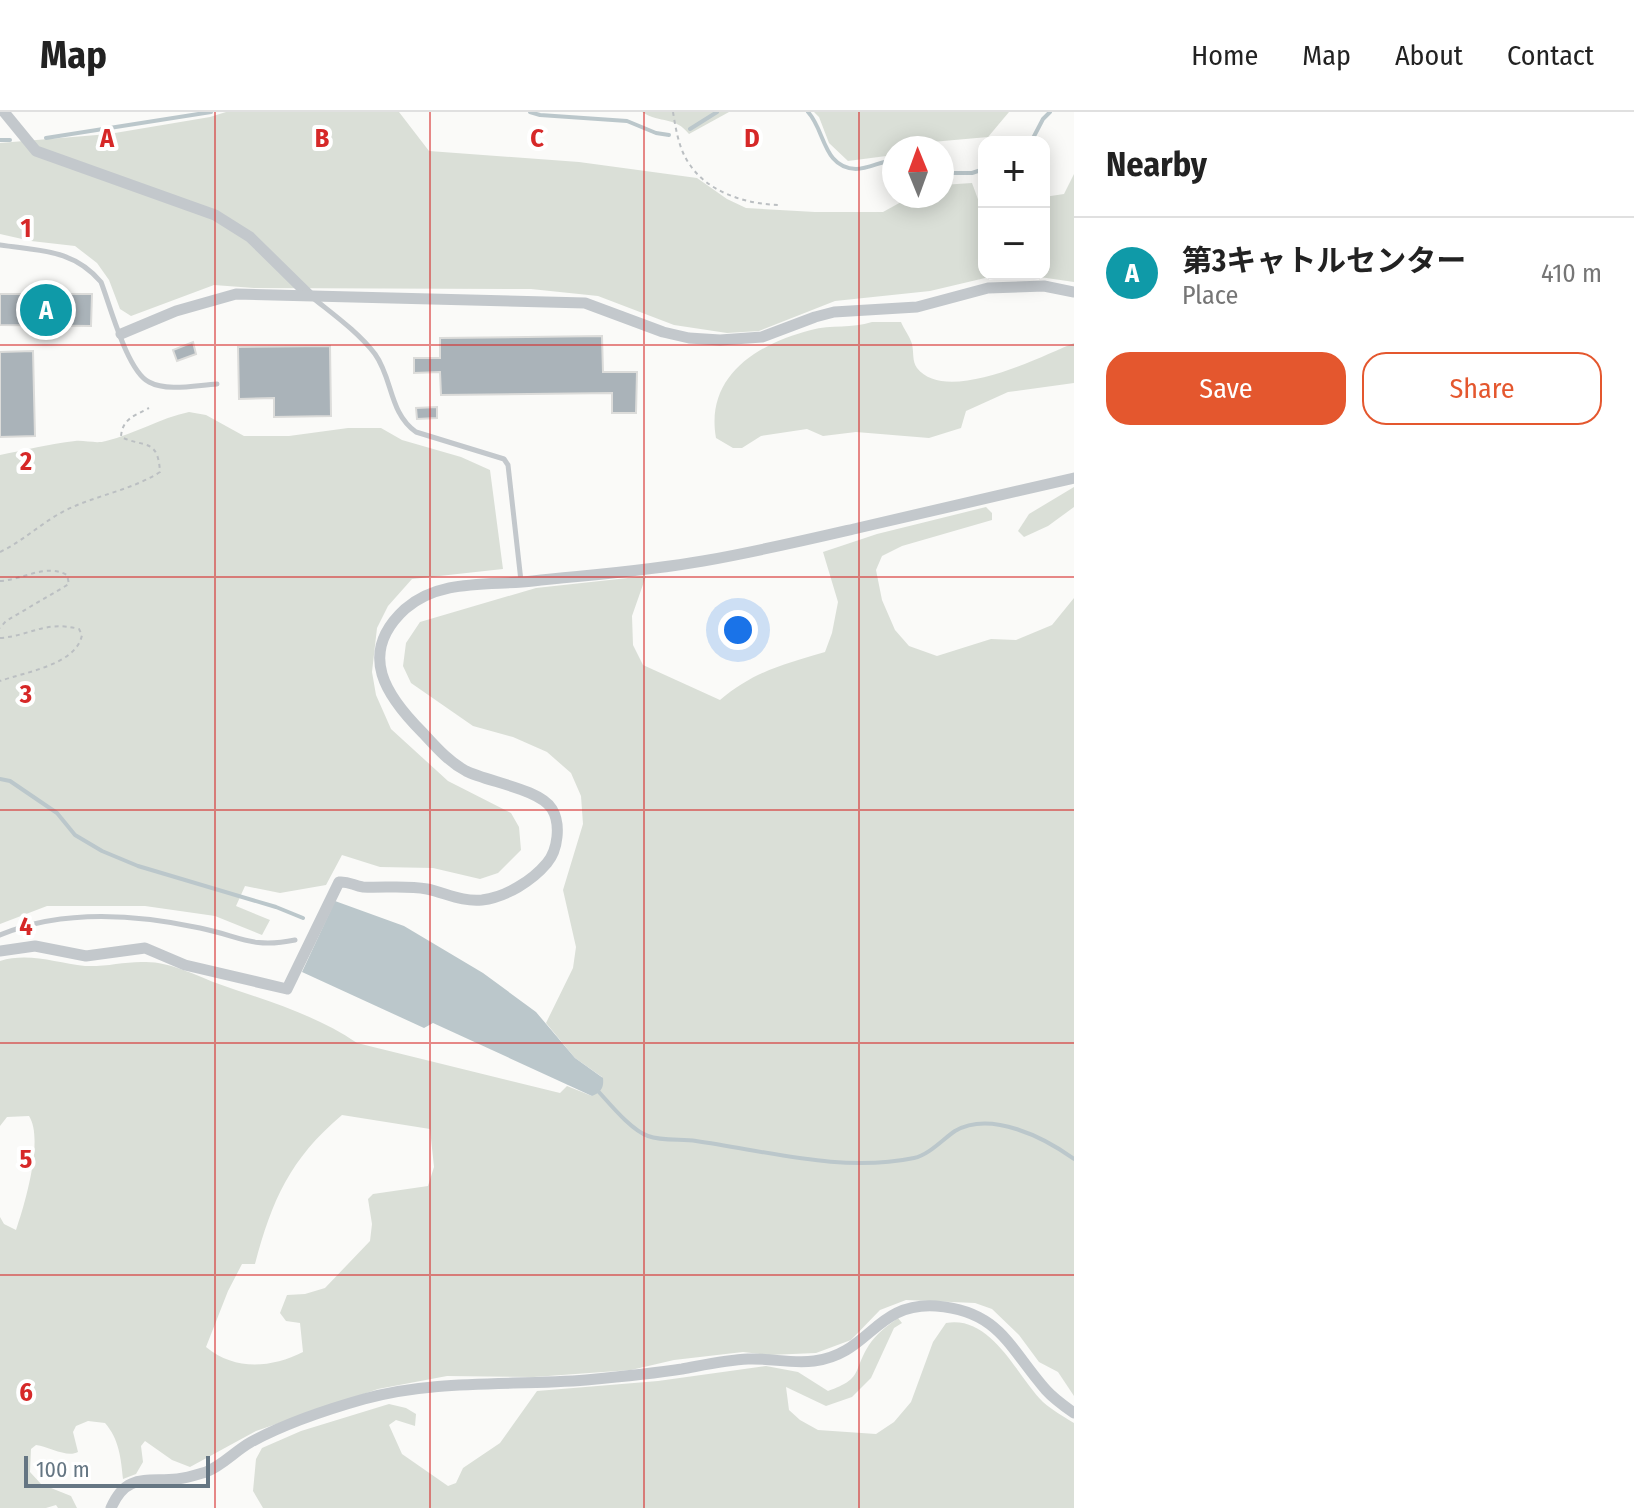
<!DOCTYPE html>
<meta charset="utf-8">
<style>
body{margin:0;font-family:"Fira Sans Condensed","Noto Sans JP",sans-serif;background:#f2f2f2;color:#222}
.controls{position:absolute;right:24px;top:24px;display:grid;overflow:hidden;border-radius:16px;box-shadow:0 4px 20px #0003}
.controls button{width:72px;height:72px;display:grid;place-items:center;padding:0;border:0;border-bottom:2px solid #e0e0e0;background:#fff;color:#222;font:40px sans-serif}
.compass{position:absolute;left:882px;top:24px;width:72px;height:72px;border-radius:50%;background:#fff;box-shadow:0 4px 20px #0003;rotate:359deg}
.scale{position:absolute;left:24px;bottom:20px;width:186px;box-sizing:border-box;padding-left:8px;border:4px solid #657683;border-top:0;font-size:22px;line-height:28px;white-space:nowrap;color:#657683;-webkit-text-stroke:6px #fff;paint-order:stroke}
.you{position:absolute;left:738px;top:518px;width:28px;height:28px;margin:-20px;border:6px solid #fff;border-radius:50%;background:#1a73e8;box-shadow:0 0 0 12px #1a73e833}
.badge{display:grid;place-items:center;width:52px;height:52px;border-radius:50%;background:#e4572e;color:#fff;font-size:26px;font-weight:700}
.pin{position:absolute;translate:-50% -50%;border:4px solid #fff;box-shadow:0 2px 8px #0006}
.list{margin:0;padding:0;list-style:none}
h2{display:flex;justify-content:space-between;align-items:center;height:104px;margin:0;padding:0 32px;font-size:34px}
h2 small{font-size:26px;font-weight:400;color:#767676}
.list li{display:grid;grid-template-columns:52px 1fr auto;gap:24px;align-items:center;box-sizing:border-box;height:112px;padding:0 32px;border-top:2px solid #e0e0e0}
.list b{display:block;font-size:30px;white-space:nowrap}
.list p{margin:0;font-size:26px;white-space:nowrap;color:#767676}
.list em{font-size:26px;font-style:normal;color:#767676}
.actions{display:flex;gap:16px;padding:24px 32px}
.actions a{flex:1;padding:18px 0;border:2px solid #e4572e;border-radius:24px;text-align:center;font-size:28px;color:#e4572e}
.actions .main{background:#e4572e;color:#fff}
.map{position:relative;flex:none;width:1074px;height:1396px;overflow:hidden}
header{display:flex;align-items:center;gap:48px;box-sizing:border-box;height:112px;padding:0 40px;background:#fff;border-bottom:2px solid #e0e0e0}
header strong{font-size:38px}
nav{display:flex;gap:44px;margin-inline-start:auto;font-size:28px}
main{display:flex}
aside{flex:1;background:#fff}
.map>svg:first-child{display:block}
.green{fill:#dadfd7;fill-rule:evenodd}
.water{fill:#bbc7cb}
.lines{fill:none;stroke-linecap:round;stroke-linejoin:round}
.stream{stroke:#bbc7cb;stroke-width:4}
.building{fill:#aab3b9;stroke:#dcdcda;stroke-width:2}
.path{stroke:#bbbfc2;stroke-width:2;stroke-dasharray:4 4;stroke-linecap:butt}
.service{stroke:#c3c8cc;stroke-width:5}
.minor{stroke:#c3c8cc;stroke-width:11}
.grid{fill:none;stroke:#d62828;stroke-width:2;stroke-opacity:0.55}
.grid-label{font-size:26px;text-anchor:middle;font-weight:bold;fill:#d62828;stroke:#fff;stroke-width:8;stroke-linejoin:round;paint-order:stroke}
</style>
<header>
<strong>Map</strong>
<nav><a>Home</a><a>Map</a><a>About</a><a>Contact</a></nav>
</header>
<main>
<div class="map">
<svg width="1074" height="1396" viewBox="0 0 1074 1396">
<rect width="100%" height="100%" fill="#fafaf8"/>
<g class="green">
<path d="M226 0H399L429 39 579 50 697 66 727 87 746 96 815 100H883L912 84H942V73L972 71 979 90H984V162H1002L930 179 835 189 759 219 727 221 674 213 598 184 531 177 254 176 214 173 131 204 120 197 109 168 97 151 75 134 31 129 0 122V31L109 22 210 5Z"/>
<path d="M642 0H729L689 22C675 4 661 12 642 0Z"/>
<path d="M814 0H1009L988 25 932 30 918 36H894V43L848 49 829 31 819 5Z"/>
<path d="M1074 62V170L1019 162H1044V85L1064 82Z"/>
<path d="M872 210H901C904 217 910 225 912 232 914 241 912 249 917 256 946 293 1040 245 1074 231V271L1008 280 966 299 961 316 929 326 856 320 823 324 807 317 761 324 742 336H733L716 326C705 264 757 232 811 218 831 212 852 217 872 210Z"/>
<path d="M189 300 206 303 244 324H289L348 316H381L402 328 461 345 490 358 503 457 412 467 388 494 377 516 372 560 376 583 391 617 448 669 511 701 519 715 521 738 498 761 480 767 433 756 380 755 342 743 326 773 280 781 245 774 236 794 270 808 262 823 215 804 145 794H47L0 812V343C25 338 49 332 75 329 85 328 96 332 106 329 135 322 160 306 189 300Z"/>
<path d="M1074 375V395L1048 414 1024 425 1018 419 1029 402Z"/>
<path d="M986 395 992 401V408L902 434 882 444 876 458 882 488 895 518 909 534 937 544 991 527 1016 528 1052 513 1074 486V1284L1058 1260 1039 1250 1019 1223 992 1197 975 1191 906 1188 880 1198 851 1228 816 1241 769 1243 743 1240 674 1248 631 1258 534 1265 447 1264 378 1277 256 1319 190 1355 172 1348 145 1329 141 1334 143 1350 136 1362 123 1367C121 1346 119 1327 105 1311L88 1309 76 1314 73 1320 78 1340C67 1346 50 1335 36 1333L31 1337 30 1360 41 1372 71 1384 77 1396H58L56 1393 46 1396H0V1105L4 1112 16 1118C25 1092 44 1027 29 1004L7 1005 0 1014V849C29 840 56 851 85 854 106 855 126 849 146 850 170 850 195 863 216 871 264 888 315 902 357 931L560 981 567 974 592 984 602 965 575 946 546 911 573 856 576 835 563 778 583 712 581 684 571 661 547 640 513 625 473 614 411 571 403 554 406 531 420 510 536 476 646 464 632 504 633 533 643 553 720 588C753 560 784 552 825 540L832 521 838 490 823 440 877 422ZM342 1003 430 1017 434 1055 428 1074 373 1082 368 1087 372 1112 370 1129 325 1176 305 1182 287 1183 280 1201 286 1209 300 1211 303 1240C271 1256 235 1259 206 1235L228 1179 242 1152H255C272 1088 290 1047 342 1003Z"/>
<path d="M898 1206 902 1211 894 1216 871 1266 852 1285 826 1294 786 1275 789 1298 800 1308 818 1318 876 1322 894 1310 911 1290 933 1230 946 1211C992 1203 1016 1263 1043 1290 1052 1298 1064 1305 1074 1311V1396H263L253 1379 256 1347 262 1336 301 1319 389 1292 406 1296 416 1302 415 1314 396 1308 389 1313 402 1342 448 1374 456 1371 463 1356 500 1331 537 1279 658 1269 766 1254 798 1260 828 1279C864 1266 852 1260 869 1233 876 1222 888 1213 898 1206Z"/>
</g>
<path class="water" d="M335 789 404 814 483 861 536 900 575 946 603 966C604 976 601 980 592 984L433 911 424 916 302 860Z"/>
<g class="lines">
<g class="stream">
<path d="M530 0 540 3 627 9 656 21 669 23"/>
<path d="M808 0C825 18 823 56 856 57 869 57 881 49 894 48"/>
<path d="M690 17 717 0"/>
<path d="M46 26 211 0"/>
<path d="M0 28H10"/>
<path d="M1031 30 1043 7 1050 0"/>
<path d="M942 61H972L984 57"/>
<path d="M0 667 10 669 57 701 75 723 102 739 138 754 276 795 303 806"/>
<path d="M598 979C610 992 631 1018 648 1024 662 1029 681 1027 696 1029 767 1039 842 1061 914 1046 929 1043 943 1027 955 1019 991 998 1045 1026 1074 1047"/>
</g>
</g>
<g class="building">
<path d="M0 182H92L91 214 0 213Z"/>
<path d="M602 224 603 260H637L636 301H612V281L441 283 440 260 414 261V246H440V226Z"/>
<path d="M193 230 196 242 177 249 173 238Z"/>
<path d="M330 234 331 304 274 305V286L239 287 238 235Z"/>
<path d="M33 239 35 324 0 325V240Z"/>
<path d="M437 295V306L417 307 416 296Z"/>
</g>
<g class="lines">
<g class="path">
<path d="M673 0C676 18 679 38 690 53 709 81 747 92 778 93"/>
<path d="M0 440C21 430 37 415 57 403 89 384 129 380 160 360 158 326 145 336 121 325 122 307 134 304 149 296"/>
<path d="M0 469C22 468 46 451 67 463L69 472 6 509 0 516"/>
<path d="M0 526C30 524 45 508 79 517L82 523C76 553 25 560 0 569"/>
</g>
<g class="service">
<path d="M0 133C40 139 73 137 101 170 110 193 127 259 149 270 167 280 197 273 217 272"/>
<path d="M313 186C334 203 358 220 375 242 393 267 389 301 416 320L504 347 508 353 521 469"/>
<path d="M0 823C62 797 135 802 200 816 240 824 251 837 295 828"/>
</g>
<g class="minor">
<path d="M4 0 36 39 215 103 250 125 309 183"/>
<path d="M121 222 176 199 236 182 585 191 663 220 689 226 720 228 762 225 815 205 834 200 917 195 988 176 1044 174 1074 180"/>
<path d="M0 839 35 834 86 844 145 836 185 853 287 877 339 770C349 769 354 774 363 775 384 776 406 773 427 777 446 781 462 790 482 788 506 785 532 769 547 751 558 738 561 712 552 697 540 677 488 670 466 659 449 650 436 635 423 621 387 585 356 542 405 497 440 466 490 474 533 469 589 463 647 459 703 449 755 440 806 428 858 416 930 400 1002 383 1074 366"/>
<path d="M111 1396C126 1361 146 1370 177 1367 187 1366 196 1363 206 1360 223 1353 235 1339 251 1330 286 1311 325 1298 364 1287 435 1267 513 1274 586 1268 618 1265 650 1262 682 1257 704 1253 726 1248 748 1247 770 1246 792 1252 814 1249 870 1242 875 1190 936 1194 1000 1199 1009 1236 1046 1278 1054 1287 1064 1294 1074 1301"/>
</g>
</g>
<path class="grid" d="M215 0V1396M430 0V1396M644 0V1396M859 0V1396M0 233H1074M0 465H1074M0 698H1074M0 931H1074M0 1163H1074"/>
<g class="grid-label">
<text x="107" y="35">A</text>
<text x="322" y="35">B</text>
<text x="537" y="35">C</text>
<text x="752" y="35">D</text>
<text x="26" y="125">1</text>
<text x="26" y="358">2</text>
<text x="26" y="591">3</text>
<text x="26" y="823">4</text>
<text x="26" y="1056">5</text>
<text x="26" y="1289">6</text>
</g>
</svg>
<div class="controls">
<button>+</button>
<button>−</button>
</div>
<svg class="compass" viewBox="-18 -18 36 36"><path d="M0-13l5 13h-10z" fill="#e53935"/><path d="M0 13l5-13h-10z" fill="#767676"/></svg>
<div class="scale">100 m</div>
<div class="you"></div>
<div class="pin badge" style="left:46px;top:198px;background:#0f9aa8">A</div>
</div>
<aside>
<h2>Nearby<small></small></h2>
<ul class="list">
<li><span class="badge" style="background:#0f9aa8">A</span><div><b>第3キャトルセンター</b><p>Place</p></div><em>410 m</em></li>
</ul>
<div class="actions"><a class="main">Save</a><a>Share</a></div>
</aside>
</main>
